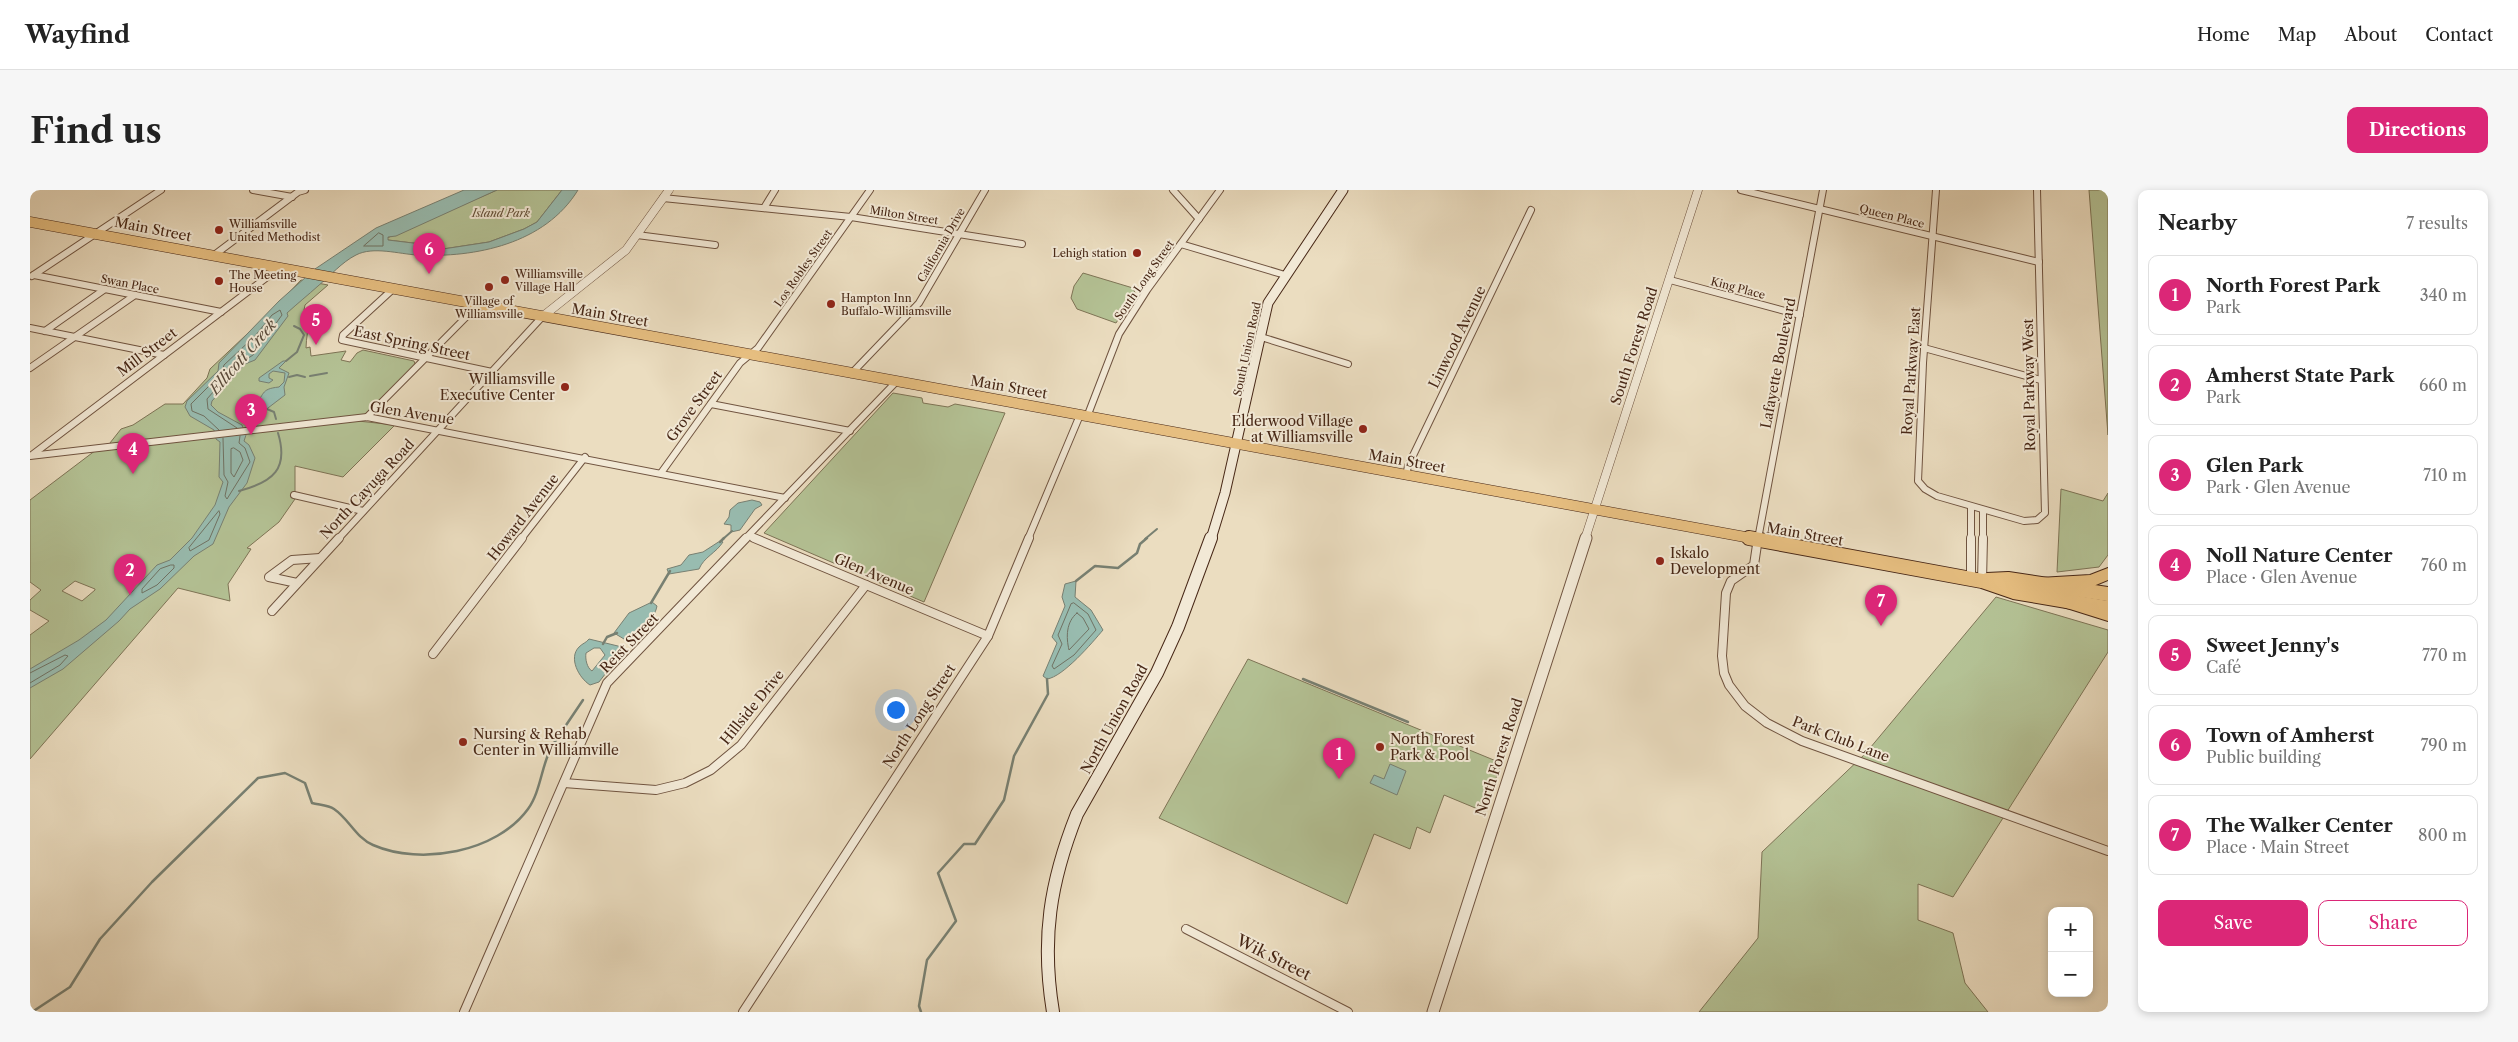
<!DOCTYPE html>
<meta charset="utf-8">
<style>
body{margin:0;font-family:"Libre Caslon Text",serif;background:#f6f6f6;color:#222}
.controls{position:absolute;right:15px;bottom:15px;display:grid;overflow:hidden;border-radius:10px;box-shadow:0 2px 8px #0003}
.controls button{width:45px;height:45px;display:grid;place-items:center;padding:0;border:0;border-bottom:1px solid #e0e0e0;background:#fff;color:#222;font:25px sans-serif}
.you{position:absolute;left:865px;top:519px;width:18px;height:18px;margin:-12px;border:4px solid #fff;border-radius:50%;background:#1a73e8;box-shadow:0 0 0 8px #1a73e833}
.badge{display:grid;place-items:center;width:32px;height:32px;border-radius:50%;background:#db2777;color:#fff;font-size:16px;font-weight:700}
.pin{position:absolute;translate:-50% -41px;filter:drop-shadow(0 1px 2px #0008)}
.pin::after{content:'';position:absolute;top:26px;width:18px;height:15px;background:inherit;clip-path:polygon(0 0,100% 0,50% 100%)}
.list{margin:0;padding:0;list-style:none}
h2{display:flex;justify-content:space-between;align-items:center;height:65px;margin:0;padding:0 20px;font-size:21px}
h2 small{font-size:16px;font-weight:400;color:#767676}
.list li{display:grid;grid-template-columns:32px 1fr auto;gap:15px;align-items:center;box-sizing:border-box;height:80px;margin:0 10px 10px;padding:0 10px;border:1px solid #e0e0e0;border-radius:10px}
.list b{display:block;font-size:19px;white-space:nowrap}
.list p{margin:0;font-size:16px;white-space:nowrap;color:#767676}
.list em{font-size:16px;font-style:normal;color:#767676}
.actions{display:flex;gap:10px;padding:15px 20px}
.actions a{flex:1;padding:11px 0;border:1px solid #db2777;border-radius:10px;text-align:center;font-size:18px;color:#db2777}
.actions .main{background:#db2777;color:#fff}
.map{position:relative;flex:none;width:2078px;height:822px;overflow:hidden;border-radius:10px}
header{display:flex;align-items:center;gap:30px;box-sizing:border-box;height:70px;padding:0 25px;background:#fff;border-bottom:1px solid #e0e0e0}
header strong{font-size:24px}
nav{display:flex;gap:28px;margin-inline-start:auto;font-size:18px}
.intro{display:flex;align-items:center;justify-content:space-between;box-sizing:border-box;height:120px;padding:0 30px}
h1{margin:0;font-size:35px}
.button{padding:12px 22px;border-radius:10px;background:#db2777;color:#fff;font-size:18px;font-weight:700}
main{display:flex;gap:30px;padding:0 30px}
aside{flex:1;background:#fff;border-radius:10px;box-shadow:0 2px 8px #0003}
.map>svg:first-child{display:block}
.green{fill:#b4c295;stroke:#7e7456;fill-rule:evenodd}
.water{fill:#98bcb0;stroke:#788072;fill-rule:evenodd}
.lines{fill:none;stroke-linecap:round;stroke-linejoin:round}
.shore{stroke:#707263;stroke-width:1}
.stream-far1{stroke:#788072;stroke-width:2}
.stream{stroke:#788072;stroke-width:2.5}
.minor-far1-casing{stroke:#705440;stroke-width:8}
.minor-casing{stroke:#705440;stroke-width:10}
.tertiary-far1-casing{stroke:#705440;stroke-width:9}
.tertiary-casing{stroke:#705440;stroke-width:13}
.secondary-far1-casing{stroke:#472716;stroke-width:11}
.secondary-casing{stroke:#472716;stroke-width:14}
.primary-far1-casing{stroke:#472716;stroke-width:11}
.primary-casing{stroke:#472716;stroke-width:16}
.motorway-casing{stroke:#472716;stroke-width:2}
.minor-far1{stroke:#f2e9d6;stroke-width:6}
.minor{stroke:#f2e9d6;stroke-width:8}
.tertiary-far1{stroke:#f2e9d6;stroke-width:8}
.tertiary{stroke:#f2e9d6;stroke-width:11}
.secondary-far1{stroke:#f2e9d6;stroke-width:9}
.secondary{stroke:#f2e9d6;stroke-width:12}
.primary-far1{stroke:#e6be80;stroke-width:10}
.primary{stroke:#e6be80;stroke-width:14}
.motorway{fill:#e6be80;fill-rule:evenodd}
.poi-dot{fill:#8f2418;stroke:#f2e9d6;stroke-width:2}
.labels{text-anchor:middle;stroke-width:4;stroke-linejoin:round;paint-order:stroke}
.far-park-label{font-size:11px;font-style:italic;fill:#624e36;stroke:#f2e9d6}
.far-street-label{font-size:11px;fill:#472716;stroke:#f2e9d6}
.far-poi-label{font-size:11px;fill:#472716;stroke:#f2e9d6;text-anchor:start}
.street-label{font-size:14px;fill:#472716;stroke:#f2e9d6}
.poi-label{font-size:14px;fill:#472716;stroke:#f2e9d6;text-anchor:start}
.water-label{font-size:15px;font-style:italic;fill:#5b4c3c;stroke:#f2e9d6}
.near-street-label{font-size:16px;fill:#472716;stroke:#f2e9d6}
</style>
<header>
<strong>Wayfind</strong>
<nav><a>Home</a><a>Map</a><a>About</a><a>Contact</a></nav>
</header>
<div class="intro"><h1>Find us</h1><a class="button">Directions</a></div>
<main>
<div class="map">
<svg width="2078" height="822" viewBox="0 0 2078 822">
<rect width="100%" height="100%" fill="#ebddc0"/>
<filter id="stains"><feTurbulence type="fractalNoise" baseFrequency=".004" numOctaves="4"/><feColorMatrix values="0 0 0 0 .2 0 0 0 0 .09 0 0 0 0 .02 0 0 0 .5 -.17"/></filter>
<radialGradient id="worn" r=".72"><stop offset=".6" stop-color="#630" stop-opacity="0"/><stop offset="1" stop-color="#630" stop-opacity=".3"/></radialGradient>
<g class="green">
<path d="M467 0H532L507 32 494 39 459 52 413 59 391 54 358 50 357 48Z"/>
<path d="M2059 0H2078V245Z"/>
<path d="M1053 83 1103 98 1105 103 1086 133 1047 119 1041 108 1044 96Z"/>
<path d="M271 90 298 95 275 115 274 120 284 122 278 128C279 139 276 148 276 158L280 157 281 166 316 161 311 170 320 172 327 163 333 160 384 171 385 174 328 231 365 235 313 287 265 276V309L249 332 217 358 221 359 198 394 200 411 148 398 0 569V445L19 431 0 420V410L11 400 0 392V310L66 260 76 258 91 239 103 235 135 214H153L177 188 180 179 216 145 221 143ZM45 391 65 399V400L52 411 32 401Z"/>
<path d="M863 203 892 208 893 213 918 217 925 214 975 223 894 412 734 343Z"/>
<path d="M2031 299 2073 311 2078 303V365L2069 377 2027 382Z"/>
<path d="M1966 407 2078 440V462L1923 707 1888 694V730L1923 743 1935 793 1958 822H1669L1728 748 1732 662 1835 564Z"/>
<path d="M1218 469 1471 573 1455 622 1414 605 1400 643 1387 637 1380 659 1344 644 1317 714 1129 628Z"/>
</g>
<g class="water">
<path d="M434 0H467L366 46 358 47V50L391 54 413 59 459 52 494 39 507 32 532 0H548C515 54 445 68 387 65 369 64 343 56 326 65 312 72 300 86 288 96 278 105 268 113 257 123L258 126 225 170 215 174 182 211 181 215 188 222 212 235 216 245 214 251 219 255 225 268 217 293 199 317 183 354 164 366 130 399 100 419 89 431 33 479 0 498V479L49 450 76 430 127 375 140 370 162 348 185 315 193 292 189 287 190 252 186 249 184 240 160 226 155 217 157 211 188 181 189 173 249 111 285 79 346 38Z"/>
<path d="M253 171H256L249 178 259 183 254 197 255 205 234 221 226 222 223 216C236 205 229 199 249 197L254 192 255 183 243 181 239 184V188L243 190 239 193 229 191V188Z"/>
<path d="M722 310 730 312 732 315 725 319 710 340 701 342V335L694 334 699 327 700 320 708 313Z"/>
<path d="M690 351 693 352C686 363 674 367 669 379L639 384 637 379 651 375 659 365 673 362Z"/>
<path d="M1046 391 1045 407 1061 420 1073 440C1062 453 1033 487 1017 489L1013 486 1027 453 1022 447 1035 416 1032 407 1035 394Z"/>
<path d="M622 412 627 416C624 432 607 442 594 449L584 443 599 423Z"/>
<path d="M559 449 592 457 593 461 569 492 560 495C549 488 538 468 549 457 553 453 556 453 559 449ZM564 458H570L575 465 562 481C557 478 555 469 556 463Z"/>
<path d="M1360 574 1376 581 1367 605 1340 593 1344 585 1354 589Z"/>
</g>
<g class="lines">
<g class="shore">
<path d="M349 43 353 45V56H334Z"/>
<path d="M189 240 174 226 162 221 161 214 191 184 194 175 225 146 242 125 250 120 252 125 223 165 206 176 177 209 178 219 207 238"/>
<path d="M193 248 194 285 198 292 195 306 197 309 220 272 215 258 209 253 210 246"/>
<path d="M204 258 210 262 213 270 204 287 201 283V259Z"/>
<path d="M189 321 190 324 179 350 160 361 159 358Z"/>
<path d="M141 375H144V378L127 395 112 403V399L130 379Z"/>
<path d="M1044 413 1058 424 1066 440 1044 465 1024 479 1022 476 1032 454 1028 445 1041 414Z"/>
<path d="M1047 423 1053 428 1059 439 1039 460C1036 447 1036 432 1047 423Z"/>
<path d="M0 483 35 465 38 466 30 475 0 493"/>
</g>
<g class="stream-far1">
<path d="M256 171 267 162 274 145 270 139 264 136"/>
<path d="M280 186 297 183"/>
<path d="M259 187 267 185 275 187"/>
<path d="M237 219 244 222 246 229"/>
<path d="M209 301C243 292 259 279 248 243"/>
<path d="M693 349 702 341"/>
<path d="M1115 349 1127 339"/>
</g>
<g class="stream">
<path d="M690 352 694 348"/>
<path d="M1046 391 1065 376 1088 378 1107 363 1110 354 1117 348"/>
<path d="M621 413 640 381"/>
<path d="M573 454 577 447 587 443"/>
<path d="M1273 489 1378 532"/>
<path d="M524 553 553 510"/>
<path d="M2 822 40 797 70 749 122 692 228 588 255 583 275 593 282 613C289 615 298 615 304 619 319 629 326 648 343 655 391 676 467 662 498 619 509 604 511 582 518 565"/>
<path d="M891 822 889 816 897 770 926 731 908 683 934 654H945L974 610 984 566 1018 504 1017 489"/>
</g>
<g class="minor-far1-casing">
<g id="minor-far1">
<path d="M223 0 262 7"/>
<path d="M1143 0 1169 29"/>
<path d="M1711 0 2009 72"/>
<path d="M1906 0 1893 173 1888 291 1895 299 1907 306 1994 331 2007 330 2015 323 2007 0"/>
<path d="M633 8 821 27 992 54"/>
<path d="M734 18 745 0"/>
<path d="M607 45 685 55"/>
<path d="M1151 54 1255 85"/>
<path d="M183 66 268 2 275 0"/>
<path d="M4 85 191 122"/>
<path d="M2 86 131 0"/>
<path d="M1640 90 1770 125"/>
<path d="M363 99 313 145 312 150 462 182"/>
<path d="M0 138 134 165"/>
<path d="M15 141 75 99"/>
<path d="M1231 147 1318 174"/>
<path d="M1894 158 2011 190"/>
<path d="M0 178 105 105"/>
<path d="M821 184 889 113 955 0"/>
<path d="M681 214 820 241"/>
<path d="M337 227 448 115"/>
<path d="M1057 227 1089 144 1117 100 1190 0"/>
<path d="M2 265 249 78"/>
<path d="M0 266 337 227 755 308"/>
<path d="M631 283 710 173 728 158 840 0"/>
<path d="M1376 286 1378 276 1501 20"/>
<path d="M264 305 333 321"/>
<path d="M1941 317V349"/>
<path d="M719 346 727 349"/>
<path d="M308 349 512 127"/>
<path d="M491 349 555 267"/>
<path d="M715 349 866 192"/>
<path d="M998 349 1050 225"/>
<path d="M1728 349 1793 0"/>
<path d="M1953 349V321"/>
</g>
</g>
<g class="minor-casing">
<g id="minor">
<path d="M724 348 958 446"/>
<path d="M1728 348 1724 375 1701 391 1696 403 1692 466 1694 483 1699 495 1715 516 1737 533 1772 551 2078 661"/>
<path d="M1941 348V389"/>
<path d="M1952 391 1953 348"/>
<path d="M267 393 239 387 262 370 290 368"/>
<path d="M242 421 309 348"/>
<path d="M403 464 492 348"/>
<path d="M534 593 626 600 655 593 681 580 711 555 836 395"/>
<path d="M1156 739 1318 822"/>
<path d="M434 822 577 493 716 348"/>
<path d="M713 822 958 446 999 348"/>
</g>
</g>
<g class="tertiary-far1-casing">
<g id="tertiary-far1">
<path d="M512 127 596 60 639 0"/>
<path d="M1555 349 1668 0"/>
</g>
</g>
<g class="tertiary-casing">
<path id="tertiary" d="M1403 822 1556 348"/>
</g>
<g class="secondary-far1-casing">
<path id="secondary-far1" d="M1181 349 1195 303 1238 113 1313 0"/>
</g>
<g class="secondary-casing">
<path id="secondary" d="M1023 822C1011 749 1020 692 1047 624L1127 483 1148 437 1181 348"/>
</g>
<g class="primary-far1-casing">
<path id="primary-far1" d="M0 32 1726 349"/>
</g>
<g class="primary-casing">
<g id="primary">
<path d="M1719 348 1952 391 1984 402 2078 418"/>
<path d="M1957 390 1978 389 2078 404"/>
</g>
</g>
<g class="motorway-casing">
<g id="motorway">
<path d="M2078 378V390L2061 397 2009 400 2004 398 2002 394 2004 390 2009 388 2060 385Z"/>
<path d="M2029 404 2078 419V431L2024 414 2022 410 2024 406Z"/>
</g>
</g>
<use href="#minor-far1" class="minor-far1"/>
<use href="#minor" class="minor"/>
<use href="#tertiary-far1" class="tertiary-far1"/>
<use href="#tertiary" class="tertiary"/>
<use href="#secondary-far1" class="secondary-far1"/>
<use href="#secondary" class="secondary"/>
<use href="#primary-far1" class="primary-far1"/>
<use href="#primary" class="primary"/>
<use href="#motorway" class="motorway"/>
</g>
<g class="poi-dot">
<circle cx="189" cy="40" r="5"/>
<circle cx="1107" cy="63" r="5"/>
<circle cx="475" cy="90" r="5"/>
<circle cx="189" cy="91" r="5"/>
<circle cx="459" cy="97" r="5"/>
<circle cx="801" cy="114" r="5"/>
<circle cx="535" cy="197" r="5"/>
<circle cx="1333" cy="239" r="5"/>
<circle cx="1630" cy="371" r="5"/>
<circle cx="433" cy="552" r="5"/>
<circle cx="1350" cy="557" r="5"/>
</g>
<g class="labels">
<g class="far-park-label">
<text x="471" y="27">Island Park</text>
</g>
<g class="far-street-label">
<text transform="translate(874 25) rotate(9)" y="4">Milton Street</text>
<text transform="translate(1862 26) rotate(14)" y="4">Queen Place</text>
<text transform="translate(911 55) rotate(-60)" y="4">California Drive</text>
<text transform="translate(773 78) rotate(-55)" y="4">Los Robles Street</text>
<text transform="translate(1114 90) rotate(-55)" y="4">South Long Street</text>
<text transform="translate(100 94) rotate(11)" y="4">Swan Place</text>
<text transform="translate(1708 98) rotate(15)" y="4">King Place</text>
<text transform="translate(1217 159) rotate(-78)" y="4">South Union Road</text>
</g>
<g class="far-poi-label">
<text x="199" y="38">Williamsville<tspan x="199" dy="13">United Methodist</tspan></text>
<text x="1097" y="67" text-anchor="end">Lehigh station</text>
<text x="485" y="88">Williamsville<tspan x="485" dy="13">Village Hall</tspan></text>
<text x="199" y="89">The Meeting<tspan x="199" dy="13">House</tspan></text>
<text x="811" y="112">Hampton Inn<tspan x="811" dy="13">Buffalo-Williamsville</tspan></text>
<text x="459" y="115" text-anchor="middle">Village of<tspan x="459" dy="13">Williamsville</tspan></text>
</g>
<g class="street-label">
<text transform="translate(123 39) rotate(11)" y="5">Main Street</text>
<text transform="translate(580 125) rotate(10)" y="5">Main Street</text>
<text transform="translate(1427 147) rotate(-64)" y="5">Linwood Avenue</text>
<text transform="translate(382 153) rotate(12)" y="5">East Spring Street</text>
<text transform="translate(1604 156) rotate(-72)" y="5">South Forest Road</text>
<text transform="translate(117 162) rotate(-37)" y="5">Mill Street</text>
<text transform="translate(1748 173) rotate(-79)" y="5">Lafayette Boulevard</text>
<text transform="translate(1881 181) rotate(-86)" y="5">Royal Parkway East</text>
<text transform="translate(1999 195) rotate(-91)" y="5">Royal Parkway West</text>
<text transform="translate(979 197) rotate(10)" y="5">Main Street</text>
<text transform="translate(664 216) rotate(-54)" y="5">Grove Street</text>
<text transform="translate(382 223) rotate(9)" y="5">Glen Avenue</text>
<text transform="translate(1377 271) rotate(10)" y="5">Main Street</text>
<text transform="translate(337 299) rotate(-47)" y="5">North Cayuga Road</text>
<text transform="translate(493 327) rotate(-52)" y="5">Howard Avenue</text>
<text transform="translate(1775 344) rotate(10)" y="5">Main Street</text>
<text transform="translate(844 384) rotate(23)" y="5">Glen Avenue</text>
<text transform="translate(599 453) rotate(-46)" y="5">Reist Street</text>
<text transform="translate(722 517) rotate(-51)" y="5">Hillside Drive</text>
<text transform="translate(889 526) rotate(-57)" y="5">North Long Street</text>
<text transform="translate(1084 529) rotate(-61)" y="5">North Union Road</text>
<text transform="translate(1811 549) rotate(21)" y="5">Park Club Lane</text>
<text transform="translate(1469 567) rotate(-72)" y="5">North Forest Road</text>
</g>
<g class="poi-label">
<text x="525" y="194" text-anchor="end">Williamsville<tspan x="525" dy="16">Executive Center</tspan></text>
<text x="1323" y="236" text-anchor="end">Elderwood Village<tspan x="1323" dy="16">at Williamsville</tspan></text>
<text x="1640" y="368">Iskalo<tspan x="1640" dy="16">Development</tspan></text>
<text x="443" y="549">Nursing &amp; Rehab<tspan x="443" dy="16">Center in Williamville</tspan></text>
<text x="1360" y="554">North Forest<tspan x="1360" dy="16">Park &amp; Pool</tspan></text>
</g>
<g class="water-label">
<text transform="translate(213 167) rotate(-49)" y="5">Ellicott Creek</text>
</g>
<g class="near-street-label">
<text transform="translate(1244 767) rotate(27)" y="6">Wik Street</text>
</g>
</g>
<rect width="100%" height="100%" filter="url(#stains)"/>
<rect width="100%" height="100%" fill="url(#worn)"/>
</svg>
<div class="controls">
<button>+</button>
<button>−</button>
</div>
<div class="you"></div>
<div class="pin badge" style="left:1309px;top:589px">1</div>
<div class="pin badge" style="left:100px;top:405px">2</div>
<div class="pin badge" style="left:221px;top:245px">3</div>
<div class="pin badge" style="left:103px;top:284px">4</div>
<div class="pin badge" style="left:286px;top:155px">5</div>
<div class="pin badge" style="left:399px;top:84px">6</div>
<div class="pin badge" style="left:1851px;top:436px">7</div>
</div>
<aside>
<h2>Nearby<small>7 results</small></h2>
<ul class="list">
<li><span class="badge">1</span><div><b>North Forest Park</b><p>Park</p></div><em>340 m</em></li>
<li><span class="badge">2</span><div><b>Amherst State Park</b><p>Park</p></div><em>660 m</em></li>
<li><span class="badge">3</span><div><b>Glen Park</b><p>Park · Glen Avenue</p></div><em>710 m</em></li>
<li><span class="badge">4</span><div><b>Noll Nature Center</b><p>Place · Glen Avenue</p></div><em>760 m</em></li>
<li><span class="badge">5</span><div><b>Sweet Jenny's</b><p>Café</p></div><em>770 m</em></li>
<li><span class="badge">6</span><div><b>Town of Amherst</b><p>Public building</p></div><em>790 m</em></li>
<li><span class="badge">7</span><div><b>The Walker Center</b><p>Place · Main Street</p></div><em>800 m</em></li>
</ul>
<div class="actions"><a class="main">Save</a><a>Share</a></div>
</aside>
</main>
